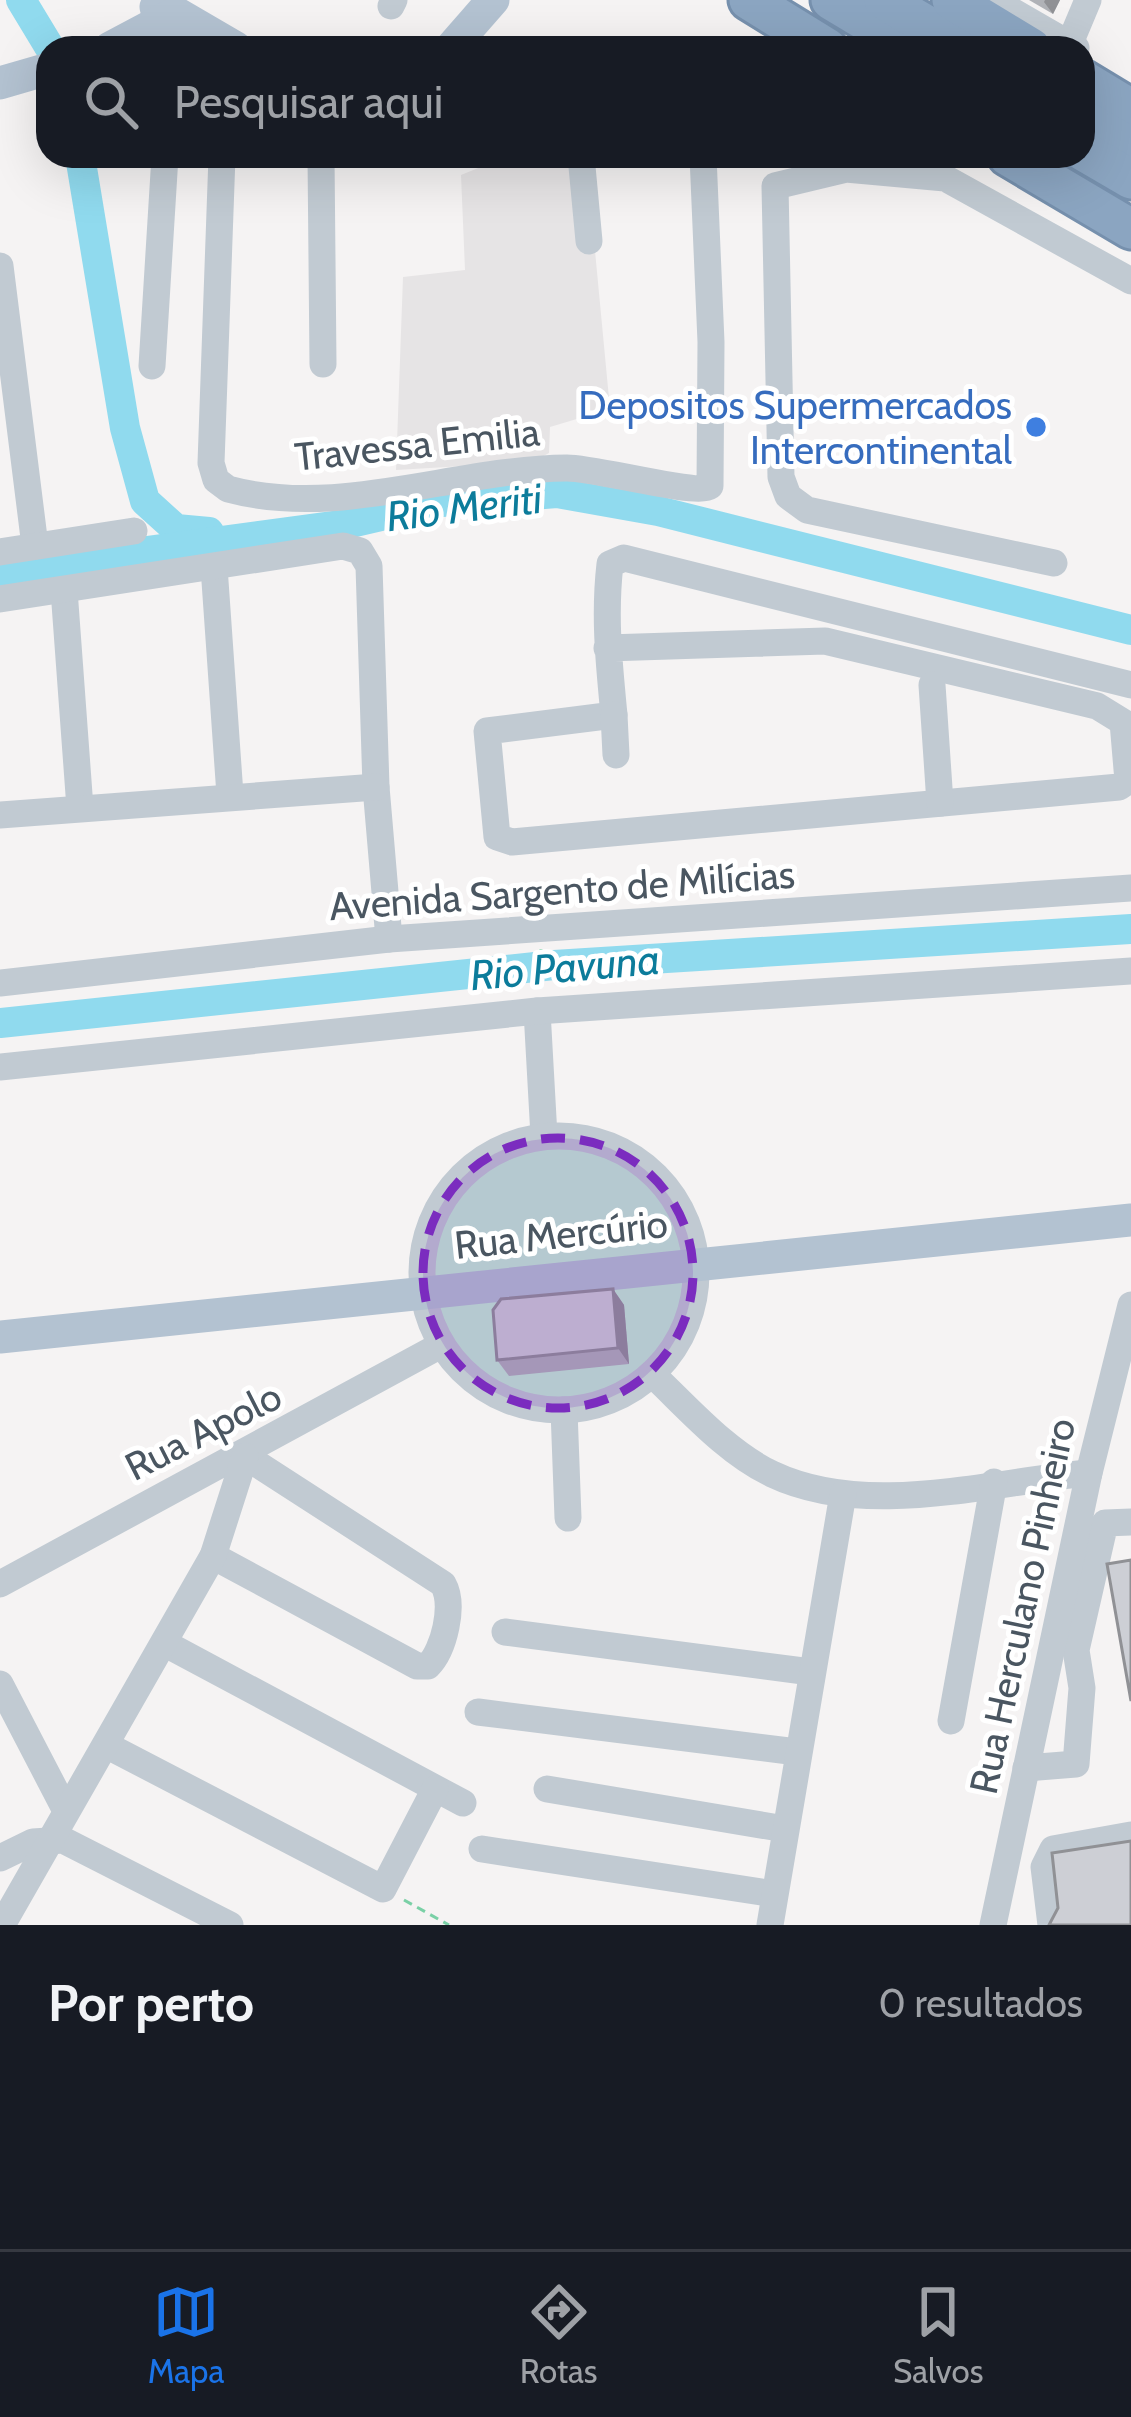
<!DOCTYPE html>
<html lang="pt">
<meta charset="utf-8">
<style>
body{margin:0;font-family:Cabin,sans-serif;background:#20242c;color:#f1f3f6}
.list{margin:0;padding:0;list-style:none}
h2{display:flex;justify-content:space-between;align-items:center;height:156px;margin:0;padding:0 48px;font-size:51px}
h2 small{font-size:39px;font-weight:400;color:#9ea1a6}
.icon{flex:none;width:66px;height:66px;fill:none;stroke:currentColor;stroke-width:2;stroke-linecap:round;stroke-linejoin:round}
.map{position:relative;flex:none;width:1131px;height:1925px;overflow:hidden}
.search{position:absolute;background:#171b24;box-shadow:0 12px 48px #0002;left:36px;right:36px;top:36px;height:132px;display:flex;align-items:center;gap:30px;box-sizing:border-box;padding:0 42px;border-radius:36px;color:#9ea1a6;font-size:45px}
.sheet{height:324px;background:#171b24}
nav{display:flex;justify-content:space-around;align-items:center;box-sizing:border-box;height:168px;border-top:3px solid #363941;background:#171b24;font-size:33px;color:#9ea1a6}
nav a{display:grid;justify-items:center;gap:6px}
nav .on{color:#1a73e8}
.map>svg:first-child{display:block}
.education{fill:#e6e4e5}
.green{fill:#c3f1d5}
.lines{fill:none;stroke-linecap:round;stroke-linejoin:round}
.river{stroke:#90daee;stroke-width:30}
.highway-casing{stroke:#7690ad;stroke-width:45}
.path{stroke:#7ad0a6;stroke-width:3;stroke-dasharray:9 6;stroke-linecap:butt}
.minor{stroke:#c1cad2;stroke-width:27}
.major{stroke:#b3c2d1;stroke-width:33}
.highway{stroke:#8ba5c1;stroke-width:39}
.wall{fill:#b0b2b7}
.shaded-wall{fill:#909195}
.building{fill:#cdcfd5;stroke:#909195;stroke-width:3}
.marked{fill:#7b2cbf;fill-opacity:0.2;stroke:#7b2cbf;stroke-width:9;stroke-dasharray:24 15;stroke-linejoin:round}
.shop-dot{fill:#3f7fe0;stroke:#fff;stroke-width:4.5}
.labels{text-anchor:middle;stroke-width:10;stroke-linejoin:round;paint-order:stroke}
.shop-label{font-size:39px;fill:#366cbe;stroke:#fff;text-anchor:end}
.street-label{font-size:39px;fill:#4a5661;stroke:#fff}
.water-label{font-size:42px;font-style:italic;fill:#0c7c9b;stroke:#fff}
</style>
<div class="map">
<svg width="1131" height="1925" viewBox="0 0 1131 1925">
<rect width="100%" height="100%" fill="#f5f3f3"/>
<path class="education" d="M508 156H586L610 409 550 427 549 453 532 462 396 470 403 277 465 270 461 175Z"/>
<circle class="green" cx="555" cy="1275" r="129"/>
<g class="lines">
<g class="river">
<path d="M21 0 50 48"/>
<path d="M80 156 125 428 145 501 176 529 209 532"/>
<path d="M0 571 347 524 442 502 557 493 658 511 1131 630"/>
<path d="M0 1023 554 965 1131 929"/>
</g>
<g class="highway-casing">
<g id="highway">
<path d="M749 0 827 48"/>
<path d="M831 0 911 48"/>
<path d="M884 0 965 48"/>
<path d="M952 0 1031 48"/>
<path d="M1083 80 1131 109"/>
<path d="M1083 119 1131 147"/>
<path d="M1083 151 1131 179"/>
<path d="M1008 156 1131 229"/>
</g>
</g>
<g class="path">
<path d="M541 949V988"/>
<path d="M404 1900 449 1925"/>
</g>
<g class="minor">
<path d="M993 0 1076 48"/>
<path d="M391 6 394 0"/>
<path d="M1070 43 1088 0"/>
<path d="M222 156 211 463 216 480 228 489C339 519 454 469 567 468 597 468 696 496 710 486L711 342 703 156"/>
<path d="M321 156 323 364"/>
<path d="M581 156 589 241"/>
<path d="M0 266 35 546"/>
<path d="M152 366 165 156"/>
<path d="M0 552 134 531"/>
<path d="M1054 563 807 510 788 496 781 477 775 186 846 169 945 178 1131 281"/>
<path d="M214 567 230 795"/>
<path d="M64 590 80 808"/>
<path d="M0 599 343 546 360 551 369 566 376 787 389 939"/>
<path d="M607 648 825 641 1097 706 1123 722 1128 781 1119 787 512 842 497 837 487 731 614 715C609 663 604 616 610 564L624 558 1131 685"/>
<path d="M932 685 940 803"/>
<path d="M614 715 616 755"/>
<path d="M0 815 376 787"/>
<path d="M0 983 389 939 1131 888"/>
<path d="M537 1011 544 1136"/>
<path d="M0 1067 537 1011 1131 971"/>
<circle cx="559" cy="1273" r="137"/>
<path d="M652 1374C688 1408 726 1452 772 1474 867 1519 989 1482 1089 1473"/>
<path d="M564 1410 568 1518"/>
<path d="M213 1556 417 1666H428C444 1650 455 1605 443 1584L245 1456"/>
<path d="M0 1584 441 1345"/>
<path d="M505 1632 811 1672"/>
<path d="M164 1643 463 1803"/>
<path d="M0 1684 65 1809"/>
<path d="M478 1712 797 1752"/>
<path d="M951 1721 994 1482"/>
<path d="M106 1745 383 1889 435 1789"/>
<path d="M1026 1768 1076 1764 1082 1688 1076 1650 1105 1523 1131 1522"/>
<path d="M547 1789 785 1829"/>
<path d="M482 1849 774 1894"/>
<path d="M0 1858 33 1842 63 1840 230 1925"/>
<path d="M2 1925 213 1556 245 1456"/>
<path d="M770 1925 843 1494"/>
<path d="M993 1925 1089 1473 1131 1305"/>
<path d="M1051 1925 1044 1867 1053 1849 1131 1835"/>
</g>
<g class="major">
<path d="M156 7 165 37 194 48"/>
<path d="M110 48 176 13 236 48"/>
<path d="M451 48 493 0"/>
<path d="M0 83 48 69"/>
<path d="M0 1337 1131 1220"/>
</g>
<use href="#highway" class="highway"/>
</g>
<g class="wall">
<path d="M1029 0H1060L1053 14Z"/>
<path d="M613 1289 624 1305 629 1364 509 1376 497 1360Z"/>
</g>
<g class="shaded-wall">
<path d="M1045 0H1060L1053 14 1044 2Z"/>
<path d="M613 1289 624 1305 629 1364 618 1348Z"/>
</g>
<g class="building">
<path d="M613 1289 618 1348 497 1360 493 1310 501 1299Z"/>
<path d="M1131 1560V1701L1107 1564Z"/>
<path d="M1131 1841V1925H1049L1058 1908 1052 1853Z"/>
</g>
<path class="marked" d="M423 1273a135 135 0 1 1 270 0a135 135 0 1 1-270 0Z"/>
<circle class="shop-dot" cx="1036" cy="427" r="12"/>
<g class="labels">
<g class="shop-label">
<text x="1012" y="419">Depositos Supermercados<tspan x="1012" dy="45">Intercontinental</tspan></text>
</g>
<g class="street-label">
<text transform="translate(417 444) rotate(-6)" y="14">Travessa Emilia</text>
<text transform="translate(562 890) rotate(-4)" y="14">Avenida Sargento de Milícias</text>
<text transform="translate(561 1234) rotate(-6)" y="14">Rua Mercúrio</text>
<text transform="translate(203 1431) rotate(-27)" y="14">Rua Apolo</text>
<text transform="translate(1022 1606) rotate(-78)" y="14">Rua Herculano Pinheiro</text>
</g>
<g class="water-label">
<text transform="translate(464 507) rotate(-7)" y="15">Rio Meriti</text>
<text transform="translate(565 967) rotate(-5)" y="15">Rio Pavuna</text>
</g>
</g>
</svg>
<div class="search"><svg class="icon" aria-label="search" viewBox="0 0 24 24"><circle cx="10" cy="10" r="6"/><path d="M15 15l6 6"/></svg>Pesquisar aqui</div>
</div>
<section class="sheet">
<h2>Por perto<small>0 resultados</small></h2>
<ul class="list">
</ul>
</section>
<nav>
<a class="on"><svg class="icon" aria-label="map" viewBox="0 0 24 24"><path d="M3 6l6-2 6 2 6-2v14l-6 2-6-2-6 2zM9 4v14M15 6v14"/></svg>Mapa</a>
<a><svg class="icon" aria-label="directions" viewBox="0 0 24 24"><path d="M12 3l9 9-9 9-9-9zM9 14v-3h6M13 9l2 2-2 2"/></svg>Rotas</a>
<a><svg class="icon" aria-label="saved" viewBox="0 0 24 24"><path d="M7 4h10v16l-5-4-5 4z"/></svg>Salvos</a>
</nav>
